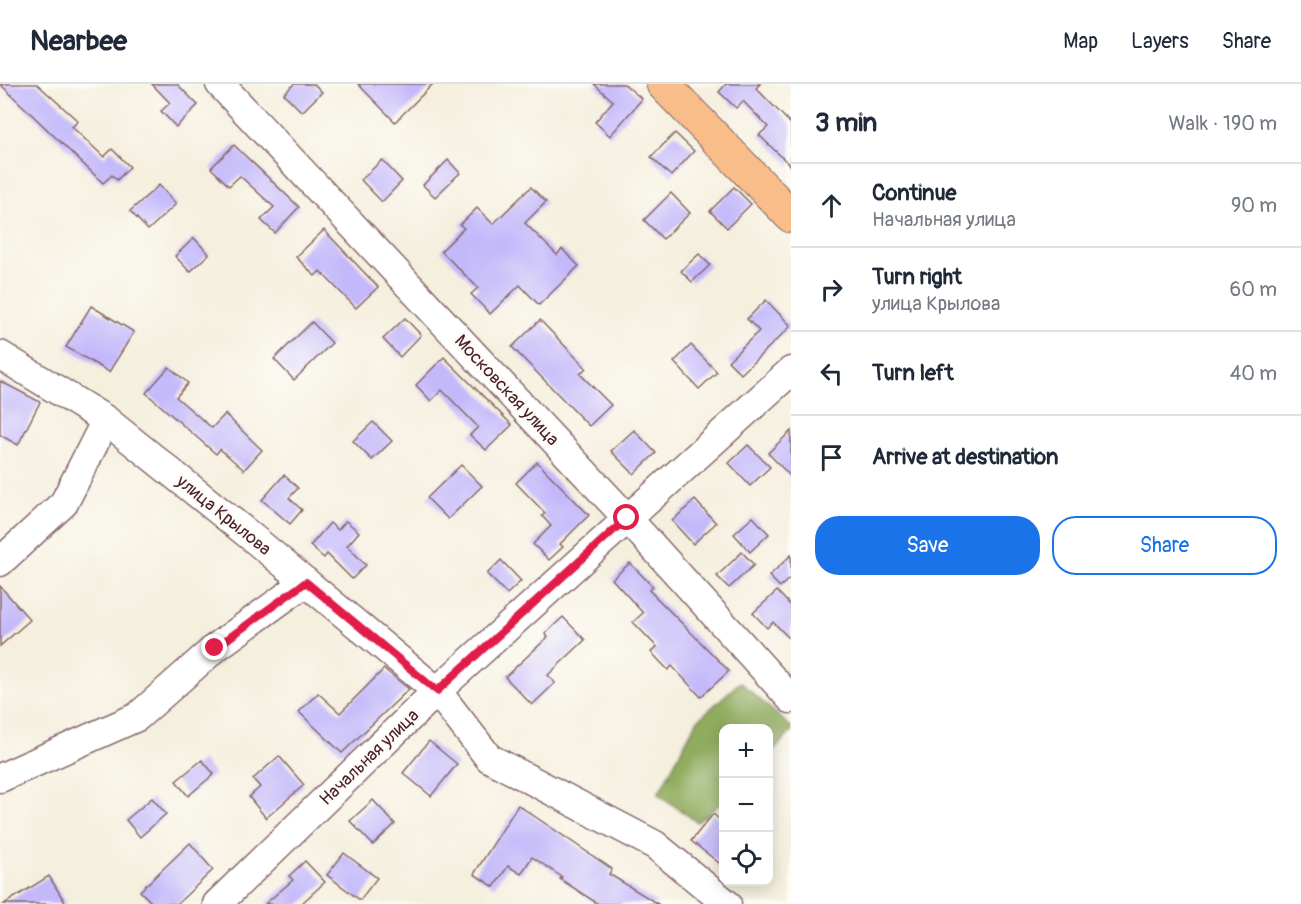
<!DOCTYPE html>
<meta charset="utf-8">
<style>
body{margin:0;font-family:Pangolin,sans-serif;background:#f6f6f7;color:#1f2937}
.controls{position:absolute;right:18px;bottom:18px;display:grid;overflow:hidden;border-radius:12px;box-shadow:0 3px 15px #0003}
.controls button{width:54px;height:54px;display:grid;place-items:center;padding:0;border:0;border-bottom:2px solid #e0e1e3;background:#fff;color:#1f2937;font:30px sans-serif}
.stop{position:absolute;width:18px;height:18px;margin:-14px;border:4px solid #e11d48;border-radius:50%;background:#fff}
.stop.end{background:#e11d48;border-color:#fff;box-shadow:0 2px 6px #0008}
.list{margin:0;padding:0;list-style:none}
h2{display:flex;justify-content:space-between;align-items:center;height:78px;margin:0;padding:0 24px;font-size:26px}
h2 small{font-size:20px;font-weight:400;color:#747a83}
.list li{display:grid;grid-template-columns:39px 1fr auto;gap:18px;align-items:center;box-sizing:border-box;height:84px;padding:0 24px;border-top:2px solid #e0e1e3}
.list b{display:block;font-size:22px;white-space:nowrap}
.list p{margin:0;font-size:20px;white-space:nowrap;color:#747a83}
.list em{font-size:20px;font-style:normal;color:#747a83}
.actions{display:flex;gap:12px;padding:18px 24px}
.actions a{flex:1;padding:14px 0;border:2px solid #1a73e8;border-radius:24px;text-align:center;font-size:21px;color:#1a73e8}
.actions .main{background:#1a73e8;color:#fff}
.icon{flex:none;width:33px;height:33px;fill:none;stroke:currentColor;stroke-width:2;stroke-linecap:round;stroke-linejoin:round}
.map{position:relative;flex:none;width:791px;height:820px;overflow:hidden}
header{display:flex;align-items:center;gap:36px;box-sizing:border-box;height:84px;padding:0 30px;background:#fff;border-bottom:2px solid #e0e1e3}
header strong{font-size:28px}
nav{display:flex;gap:33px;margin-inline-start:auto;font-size:21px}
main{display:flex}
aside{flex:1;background:#fff}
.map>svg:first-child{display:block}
.forest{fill:#90ac5f;stroke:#6d6645;stroke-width:1.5}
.building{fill:#c3b8fa}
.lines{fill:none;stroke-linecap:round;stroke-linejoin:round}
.minor-casing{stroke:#86686a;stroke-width:31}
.major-casing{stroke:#86686a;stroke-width:35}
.minor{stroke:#fff;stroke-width:28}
.major{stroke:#f8bd89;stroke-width:33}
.route{stroke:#e11d48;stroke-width:8}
.labels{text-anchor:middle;stroke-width:6;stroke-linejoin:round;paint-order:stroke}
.street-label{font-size:18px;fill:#4a1f2b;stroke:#fdfcf7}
</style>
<header>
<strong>Nearbee</strong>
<nav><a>Map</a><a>Layers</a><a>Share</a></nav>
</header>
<main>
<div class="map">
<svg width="791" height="820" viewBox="0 0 791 820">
<rect width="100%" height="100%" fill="#fdfcf7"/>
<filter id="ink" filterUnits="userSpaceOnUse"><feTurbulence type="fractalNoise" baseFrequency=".0167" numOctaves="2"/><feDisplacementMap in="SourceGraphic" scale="12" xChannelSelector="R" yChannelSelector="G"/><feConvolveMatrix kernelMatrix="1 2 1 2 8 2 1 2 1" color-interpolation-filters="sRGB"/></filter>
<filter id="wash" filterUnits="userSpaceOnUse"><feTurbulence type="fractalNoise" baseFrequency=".008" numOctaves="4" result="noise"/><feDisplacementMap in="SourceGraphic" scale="24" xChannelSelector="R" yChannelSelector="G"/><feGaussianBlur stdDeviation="1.35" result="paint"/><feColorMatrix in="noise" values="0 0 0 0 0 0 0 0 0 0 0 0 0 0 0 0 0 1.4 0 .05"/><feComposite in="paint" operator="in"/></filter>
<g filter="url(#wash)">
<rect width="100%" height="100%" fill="#f5efde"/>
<path class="forest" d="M740 598 791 643V648L769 671 768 644H724L723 718 697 738 658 710 697 637Z"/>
<g id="blocks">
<g class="building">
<path d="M0 0H37L78 37 72 43 104 73 112 65 130 83 117 96 112 91 103 99Z"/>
<path d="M152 0H177L198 21 176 43 161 27 170 19Z"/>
<path d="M294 0H314L322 8 302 28 284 10Z"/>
<path d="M358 0H433L395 38Z"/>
<path d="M594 0H624L642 15 610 52 595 38 613 17Z"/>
<path d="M726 0H760L756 4 791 40V82L759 51 768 43 743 17 736 24 719 8Z"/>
<path d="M675 49 694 67 671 92 651 73Z"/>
<path d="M234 61 299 123 275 149 261 136 274 123 240 92 229 102 211 84Z"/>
<path d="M382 76 402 97 382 118 361 96Z"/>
<path d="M448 76 460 89 435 113 423 101Z"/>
<path d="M159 101 176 120 148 146 130 127Z"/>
<path d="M531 103 546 118 525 139 557 171 562 165 579 182 539 221 520 201 490 230 471 210 478 204 441 167 464 144 460 141 477 124 493 140Z"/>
<path d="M734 103 751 120 727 144 710 127Z"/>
<path d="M671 109 690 129 663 155 644 136Z"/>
<path d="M324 146 378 203 356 224 320 187 315 192 296 173Z"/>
<path d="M194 154 209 170 190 188 175 172Z"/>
<path d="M699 170 710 181 692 198 681 187Z"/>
<path d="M766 216 791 242 741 290 728 277 759 247 747 235Z"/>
<path d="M91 222 134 248 109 288 66 263Z"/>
<path d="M405 234 421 251 400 273 383 255Z"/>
<path d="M540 236 586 284 580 290 611 321 589 342 512 263Z"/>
<path d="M312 238 332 259 294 296 274 275Z"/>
<path d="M691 261 717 288 699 305 674 278Z"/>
<path d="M444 273 512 341 486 366 470 351 478 343 442 306 431 317 416 301Z"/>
<path d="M169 283 188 299 176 313 212 344 225 330 262 366 244 386 220 365 216 370 146 309Z"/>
<path d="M0 297 40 318 18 361 0 351Z"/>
<path d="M373 338 392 357 372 376 353 357Z"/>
<path d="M634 346 656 369 634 390 611 367Z"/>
<path d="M791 347V393L768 369Z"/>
<path d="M748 361 770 383 750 402 729 379Z"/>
<path d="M537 378 589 431 560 460 563 463 549 476 533 460 551 442 542 432 545 429 516 399Z"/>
<path d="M461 381 482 402 448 435 427 414Z"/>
<path d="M284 391 298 404 289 414 302 426 290 440 262 416Z"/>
<path d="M695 416 716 439 693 460 672 437Z"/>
<path d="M753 433 769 450 750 468 734 450Z"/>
<path d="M346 437 359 448 347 462 366 481 352 495 327 470 324 474 310 462 330 439 338 446Z"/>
<path d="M742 468 754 481 729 504 717 492Z"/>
<path d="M791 471V493L780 503 769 492Z"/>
<path d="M501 476 521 497 507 510 487 490Z"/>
<path d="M630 479 653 503 649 506 729 587 701 613 672 582 668 586 651 568 657 563 633 538 643 529 612 495Z"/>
<path d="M0 502 30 536 0 562Z"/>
<path d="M777 507 791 522V556L773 538 767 544 753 529Z"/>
<path d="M563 533 585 556 548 591 555 599 532 621 505 593 548 553 545 550Z"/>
<path d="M384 585 409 605 342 669 299 628 318 609 340 629Z"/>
<path d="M429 657 457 680 431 712 403 689Z"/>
<path d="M279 672 304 701 266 734 249 713 260 703 253 695Z"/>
<path d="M202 676 214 690 188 712 176 697Z"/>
<path d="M152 714 166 730 140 753 126 736Z"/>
<path d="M373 716 395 740 373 761 350 737Z"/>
<path d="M518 721 612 785 609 790 658 820H598L560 795 562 793 532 773 521 790 508 782 494 803 474 790Z"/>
<path d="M713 730 723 738V782L691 757Z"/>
<path d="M190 759 213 786 177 820H153L140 807Z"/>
<path d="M344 769 377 794 360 816 327 791Z"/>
<path d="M305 777 325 798 301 820H265L293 796 289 792Z"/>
<path d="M49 792 66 820H4Z"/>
</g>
</g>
</g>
<g filter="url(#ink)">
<use href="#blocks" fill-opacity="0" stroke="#86686a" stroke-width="1.5"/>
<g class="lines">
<g class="minor-casing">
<g id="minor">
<path d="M220 0 627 434 791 615"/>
<path d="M0 271 106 336 254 455 437 607 489 674 655 761 727 820"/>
<path d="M0 478 64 419 106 336"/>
<path d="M0 694 137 633 215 564 306 498"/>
<path d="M217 820 437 607 791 287"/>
</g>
</g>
<g class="major-casing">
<path id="major" d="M663 0 791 132"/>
</g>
<use href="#minor" class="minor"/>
<use href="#major" class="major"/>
</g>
</g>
<g class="lines" filter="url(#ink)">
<path class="route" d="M215 564 306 498 437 607 627 434"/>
</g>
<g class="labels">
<g class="street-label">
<text transform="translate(507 306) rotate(47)" y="6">Московская улица</text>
<text transform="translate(224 431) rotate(39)" y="6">улица Крылова</text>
<text transform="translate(369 673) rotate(-44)" y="6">Начальная улица</text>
</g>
</g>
</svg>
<div class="controls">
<button>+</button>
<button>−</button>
<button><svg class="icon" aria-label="locate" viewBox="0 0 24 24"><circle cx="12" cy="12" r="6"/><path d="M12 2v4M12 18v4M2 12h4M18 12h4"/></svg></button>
</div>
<div class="stop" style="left:627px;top:434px"></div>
<div class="stop end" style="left:215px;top:564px"></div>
</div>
<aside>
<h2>3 min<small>Walk · 190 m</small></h2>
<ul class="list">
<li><svg class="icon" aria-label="ahead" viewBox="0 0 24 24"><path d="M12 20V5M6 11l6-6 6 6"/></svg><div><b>Continue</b><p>Начальная улица</p></div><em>90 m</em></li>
<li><svg class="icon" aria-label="right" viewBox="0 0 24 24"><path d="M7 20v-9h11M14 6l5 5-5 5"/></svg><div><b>Turn right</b><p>улица Крылова</p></div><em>60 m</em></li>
<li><svg class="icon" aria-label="left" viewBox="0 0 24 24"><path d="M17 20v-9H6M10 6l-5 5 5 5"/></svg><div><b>Turn left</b></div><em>40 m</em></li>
<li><svg class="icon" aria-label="arrive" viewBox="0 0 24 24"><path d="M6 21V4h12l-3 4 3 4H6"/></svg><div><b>Arrive at destination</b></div></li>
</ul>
<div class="actions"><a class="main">Save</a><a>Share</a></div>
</aside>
</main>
